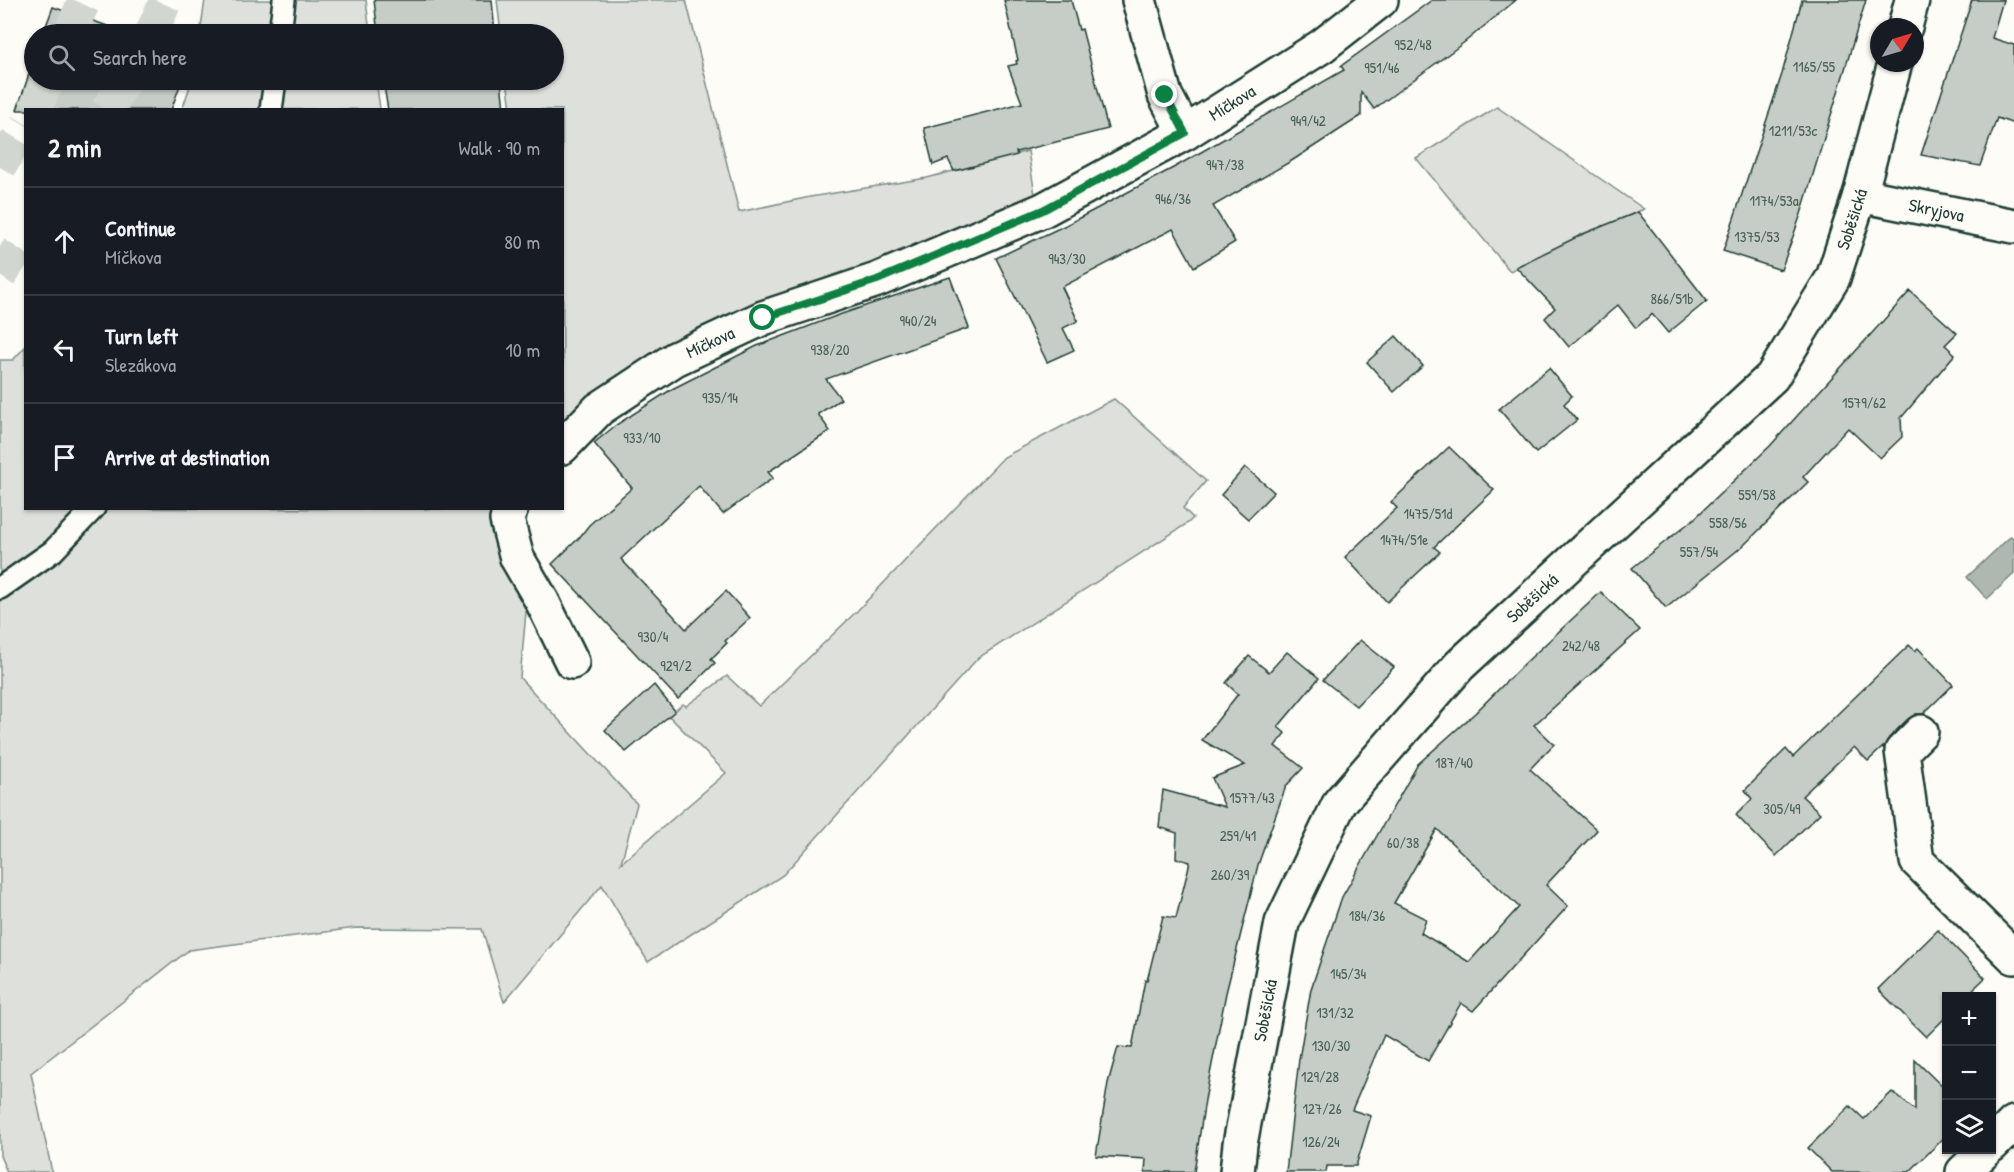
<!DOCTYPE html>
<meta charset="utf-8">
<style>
body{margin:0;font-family:"Patrick Hand",sans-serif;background:#242831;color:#f1f3f6}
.controls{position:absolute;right:18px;bottom:18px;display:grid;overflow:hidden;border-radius:0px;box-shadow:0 2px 4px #0004}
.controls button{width:54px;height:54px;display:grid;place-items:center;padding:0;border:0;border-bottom:2px solid #363941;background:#171b24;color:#f1f3f6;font:30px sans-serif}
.compass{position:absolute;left:1870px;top:18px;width:54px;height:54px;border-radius:50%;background:#171b24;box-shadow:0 2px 4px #0004;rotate:52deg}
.stop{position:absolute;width:18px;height:18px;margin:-14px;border:4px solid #0b8043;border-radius:50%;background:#fff}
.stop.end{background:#0b8043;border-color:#fff;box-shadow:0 2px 6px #0008}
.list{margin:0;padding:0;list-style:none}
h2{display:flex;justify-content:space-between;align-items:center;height:78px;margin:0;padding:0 24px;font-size:26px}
h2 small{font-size:20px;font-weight:400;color:#9ea1a6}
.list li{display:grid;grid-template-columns:39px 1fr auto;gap:18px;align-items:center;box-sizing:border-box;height:108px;padding:0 24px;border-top:2px solid #363941}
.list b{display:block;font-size:22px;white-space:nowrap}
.list p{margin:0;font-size:20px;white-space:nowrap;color:#9ea1a6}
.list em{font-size:20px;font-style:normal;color:#9ea1a6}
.icon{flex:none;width:33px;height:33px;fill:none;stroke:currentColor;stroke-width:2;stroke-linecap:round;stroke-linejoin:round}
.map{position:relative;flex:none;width:2014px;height:1172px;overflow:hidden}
.search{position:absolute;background:#171b24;box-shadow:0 2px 4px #0004;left:24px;top:24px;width:540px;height:66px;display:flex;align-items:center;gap:15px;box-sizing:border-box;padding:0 21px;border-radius:33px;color:#9ea1a6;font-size:22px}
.panel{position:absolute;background:#171b24;box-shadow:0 2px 4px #0004;left:24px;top:108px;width:540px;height:402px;border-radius:0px}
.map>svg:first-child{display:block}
.green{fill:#dde0db;stroke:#7e8e88;stroke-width:1.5}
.water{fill:#aeb8b1;stroke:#75877f;stroke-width:1.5}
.building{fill:#c6cdc7;stroke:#1f3d34;stroke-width:1.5;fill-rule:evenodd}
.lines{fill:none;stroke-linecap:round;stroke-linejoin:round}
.highway-tunnel{stroke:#d1d6d0;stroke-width:33;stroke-dasharray:33 16;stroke-linecap:butt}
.lane-casing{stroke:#1f3d34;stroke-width:26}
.street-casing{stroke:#1f3d34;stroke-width:38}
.lane{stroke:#fdfcf7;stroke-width:21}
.street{stroke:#fdfcf7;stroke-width:33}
.route{stroke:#0b8043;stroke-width:8}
.labels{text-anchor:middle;stroke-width:4.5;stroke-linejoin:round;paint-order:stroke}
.number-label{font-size:15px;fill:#496159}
.street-label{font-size:18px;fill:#1f3d34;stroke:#fdfcf7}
</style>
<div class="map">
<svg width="2014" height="1172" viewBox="0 0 2014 1172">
<rect width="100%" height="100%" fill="#fdfcf7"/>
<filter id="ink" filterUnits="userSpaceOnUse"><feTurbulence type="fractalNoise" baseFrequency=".0167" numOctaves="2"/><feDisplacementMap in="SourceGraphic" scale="12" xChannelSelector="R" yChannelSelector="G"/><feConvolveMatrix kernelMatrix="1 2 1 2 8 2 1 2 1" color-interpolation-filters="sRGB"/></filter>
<g filter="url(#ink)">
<g class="green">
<path d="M205 0H366L370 34H200Z"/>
<path d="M497 0H686L739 212 810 197 927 178 1028 151 1036 201 563 431 562 110 511 109 507 80H554V34H501Z"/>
<path d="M192 80H376L380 109 182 110Z"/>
<path d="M1497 107 1644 209 1591 232 1590 231 1510 271 1416 158Z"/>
<path d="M25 347 26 508 502 509 527 601 520 678 637 804 621 863 726 773 669 716 683 704 686 706 727 676 759 706 857 611 1004 457 1114 399 1206 481 1183 508 1193 518 1188 523 978 658 783 875 648 962 602 885 504 1002 482 929 356 928 189 950 31 1073 52 1172H7L0 1156V360H13Z"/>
</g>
<path class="water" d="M2011 536 2014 539V574L1987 599 1967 577Z"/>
<g class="building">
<path d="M374 0H492L495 34H378Z"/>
<path d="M1004 0H1071L1079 30 1082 29 1108 129 1016 152 1017 155 954 171 948 159 933 165 924 128 1022 103 1008 66 1017 64 1016 61 1018 60Z"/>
<path d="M1432 0H1516L1466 41 1374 109 1361 92V116L1293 160 1213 206 1235 242 1194 267 1173 229 1062 287 1078 321 1063 328 1074 350 1047 362 996 258 1066 225 1175 167 1344 70 1341 66Z"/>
<path d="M1802 0H1866L1801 214 1781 270 1723 251 1782 74Z"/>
<path d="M1972 0H2003L1992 38 2014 45V124L1997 118 1980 166 1921 155Z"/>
<path d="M53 7 119 30 117 34H43Z"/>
<path d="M34 59V80H182L171 110H17Z"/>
<path d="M383 80H501L504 110H388Z"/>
<path d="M1638 212 1707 301 1668 333 1652 314 1636 328 1618 305 1569 347 1545 318 1555 308 1516 267 1583 234Z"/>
<path d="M950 277 969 328 826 379 841 399 818 414 830 431 768 472 773 478 723 514 699 486 621 559 686 629 726 591 750 618 725 641 727 643 711 659 715 663 678 699 552 564 579 538 589 525 632 488 594 443 616 425 672 389 757 346 836 316Z"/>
<path d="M1910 291 1957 333 1945 345 1955 354 1901 418 1902 437 1880 458 1848 428 1803 477 1808 482 1744 545 1666 608 1632 568 1695 518 1770 446Z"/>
<path d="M1396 336 1423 366 1394 392 1367 362Z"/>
<path d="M1549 368 1572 396 1564 404 1577 420 1536 453 1499 409Z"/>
<path d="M1449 447 1494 490 1434 547 1440 552 1387 602 1345 557 1397 508 1391 502Z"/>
<path d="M1245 467 1274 492 1248 519 1221 495Z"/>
<path d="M1601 592 1640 630 1534 725 1554 744 1530 769 1597 830 1546 885 1568 906 1473 1011 1461 1003 1428 1061 1384 1035 1352 1110 1371 1116 1356 1166H1327L1326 1172H1286L1299 1059 1311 989 1342 897 1418 764 1475 713 1522 666ZM1437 829 1519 907 1469 962 1421 933 1426 919 1394 903Z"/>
<path d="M1360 640 1394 667 1356 706 1323 680Z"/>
<path d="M1909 645 1915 651 1918 648 1953 685 1923 714H1916L1908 719 1889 738 1884 748 1883 747 1868 761 1854 747 1802 796 1820 813 1776 856 1736 815 1752 799 1745 790 1786 749 1793 757Z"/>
<path d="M1287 652 1319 678 1278 727 1285 733 1275 746 1303 768 1286 786 1258 865 1226 993 1205 1100 1194 1172H1145L1146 1159 1096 1156 1108 1083 1118 1047 1132 1048 1145 980 1147 981 1163 916 1176 918 1190 862 1176 858 1177 833 1159 827 1163 790 1225 807 1212 778 1245 765 1202 740 1238 694 1226 683 1249 656 1269 672Z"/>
<path d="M654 685 675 711 626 752 605 730Z"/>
<path d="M1938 930 1985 978 1966 996H1947V1016L1926 1037 1878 989Z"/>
<path d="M1915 1060 1947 1091V1135L1909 1172H1832L1808 1148 1850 1106 1864 1119 1892 1092 1915 1110Z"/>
</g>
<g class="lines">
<g class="highway-tunnel">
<path d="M69 34 85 0"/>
<path d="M151 34 166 0"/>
<path d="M34 110 49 80"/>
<path d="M107 110 125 80"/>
<path d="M0 167 26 124"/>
<path d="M0 276 26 237"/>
</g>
<g class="lane-casing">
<g id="lane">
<path d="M280 34 284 0"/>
<path d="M271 110 275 80"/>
<path d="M0 588 53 551 94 508"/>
</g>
</g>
<g class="street-casing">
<g id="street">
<path d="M1139 0 1165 95 1185 133"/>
<path d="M1905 27 1912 0"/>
<path id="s1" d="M1860 195 2014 226"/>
<path id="s2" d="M562 447 599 409 675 359 763 318 877 280 1043 210 1185 133 1322 46 1381 0"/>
<path d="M511 508 507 520 517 558 542 601 572 662"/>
<path d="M1921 732 1902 751 1917 861 2014 957"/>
<path d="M1992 1145 2014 1123"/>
<path id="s3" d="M1237 1172 1240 1144 1282 923 1340 802 1459 666 1772 377 1833 278 1860 195 1895 63"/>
<path d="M1963 1172 1986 1150"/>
</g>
</g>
<use href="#lane" class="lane"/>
<use href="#street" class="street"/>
</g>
</g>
<g class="lines" filter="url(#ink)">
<path class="route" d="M763 318 877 280 1043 210 1185 133 1165 95"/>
</g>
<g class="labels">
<g class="number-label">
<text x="1413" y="50">952/48</text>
<text x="1814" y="72">1165/55</text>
<text x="1382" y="73">951/46</text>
<text x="1308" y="126">949/42</text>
<text x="1793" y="136">1211/53c</text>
<text x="1225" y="170">947/38</text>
<text x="1173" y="204">946/36</text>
<text x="1774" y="206">1174/53a</text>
<text x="1757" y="242">1375/53</text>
<text x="1067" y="264">943/30</text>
<text x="1672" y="304">866/51b</text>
<text x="918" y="326">940/24</text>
<text x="830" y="355">938/20</text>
<text x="720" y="403">935/14</text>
<text x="1864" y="408">1579/62</text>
<text x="642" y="443">933/10</text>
<text x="1757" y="500">559/58</text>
<text x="1428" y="519">1475/51d</text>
<text x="1728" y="528">558/56</text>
<text x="1404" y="545">1474/51e</text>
<text x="1699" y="557">557/54</text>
<text x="653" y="642">930/4</text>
<text x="1581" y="651">242/48</text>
<text x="676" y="671">929/2</text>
<text x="1454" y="768">187/40</text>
<text x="1252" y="803">1577/43</text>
<text x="1782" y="814">305/49</text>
<text x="1238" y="841">259/41</text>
<text x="1403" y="848">60/38</text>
<text x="1230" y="880">260/39</text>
<text x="1367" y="921">184/36</text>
<text x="1348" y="979">145/34</text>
<text x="1335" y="1018">131/32</text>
<text x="1331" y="1051">130/30</text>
<text x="1320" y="1082">129/28</text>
<text x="1322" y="1114">127/26</text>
<text x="1321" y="1147">126/24</text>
</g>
<g class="street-label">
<text dy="6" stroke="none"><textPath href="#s2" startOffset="759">Míčkova</textPath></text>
<text dy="6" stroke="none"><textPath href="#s1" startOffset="78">Skryjova</textPath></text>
<text dy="6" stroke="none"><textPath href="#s3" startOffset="1172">Soběšická</textPath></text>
<text dy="6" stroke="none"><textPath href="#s2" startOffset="183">Míčkova</textPath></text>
<text dy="6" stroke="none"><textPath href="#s3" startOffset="668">Soběšická</textPath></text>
<text dy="6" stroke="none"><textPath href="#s3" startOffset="164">Soběšická</textPath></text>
</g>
</g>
</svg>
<div class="controls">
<button>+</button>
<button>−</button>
<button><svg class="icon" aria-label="layers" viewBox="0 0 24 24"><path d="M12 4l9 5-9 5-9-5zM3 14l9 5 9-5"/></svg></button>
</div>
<svg class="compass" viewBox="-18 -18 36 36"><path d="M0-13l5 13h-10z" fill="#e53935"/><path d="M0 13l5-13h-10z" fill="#9ea1a6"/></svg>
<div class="stop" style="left:763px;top:318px"></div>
<div class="stop end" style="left:1165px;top:95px"></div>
<div class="search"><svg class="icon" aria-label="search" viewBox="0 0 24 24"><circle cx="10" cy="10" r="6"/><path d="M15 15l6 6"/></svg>Search here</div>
<section class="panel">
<h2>2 min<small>Walk · 90 m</small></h2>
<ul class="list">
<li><svg class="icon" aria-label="ahead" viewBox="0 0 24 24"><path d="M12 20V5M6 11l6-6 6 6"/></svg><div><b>Continue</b><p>Míčkova</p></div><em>80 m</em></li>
<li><svg class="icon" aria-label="left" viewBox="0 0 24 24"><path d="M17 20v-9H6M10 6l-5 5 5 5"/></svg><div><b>Turn left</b><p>Slezákova</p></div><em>10 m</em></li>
<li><svg class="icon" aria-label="arrive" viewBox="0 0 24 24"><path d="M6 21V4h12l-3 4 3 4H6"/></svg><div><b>Arrive at destination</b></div></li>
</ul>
</section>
</div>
